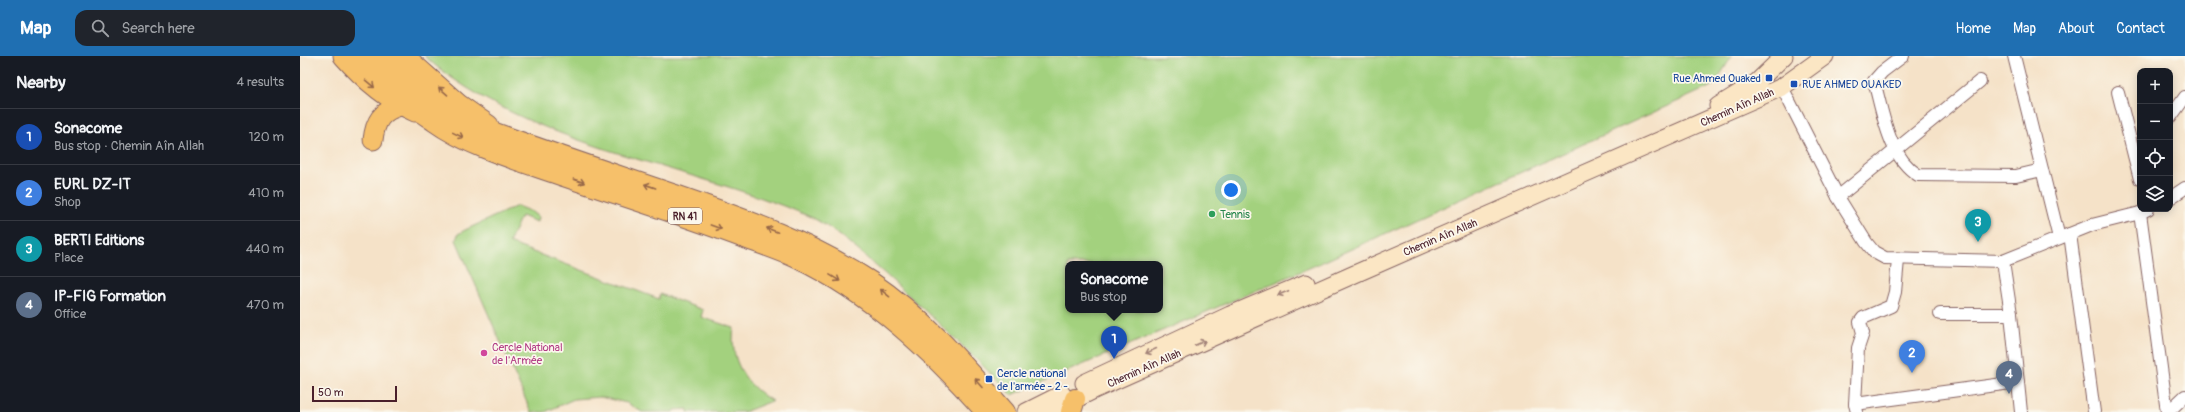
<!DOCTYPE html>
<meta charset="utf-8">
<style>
body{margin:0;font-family:Pangolin,sans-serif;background:#20242c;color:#f1f3f6}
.controls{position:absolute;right:12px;top:12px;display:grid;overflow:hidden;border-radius:8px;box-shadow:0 2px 10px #0003}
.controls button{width:36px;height:36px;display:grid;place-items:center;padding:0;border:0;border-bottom:1px solid #363941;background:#171b24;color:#f1f3f6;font:20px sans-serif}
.scale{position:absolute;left:12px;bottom:10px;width:85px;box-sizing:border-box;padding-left:4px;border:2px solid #4a1f2b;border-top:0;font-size:11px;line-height:14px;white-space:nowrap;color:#4a1f2b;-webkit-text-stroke:3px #fbf7ec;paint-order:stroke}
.you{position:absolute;left:931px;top:134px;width:14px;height:14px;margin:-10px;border:3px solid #fff;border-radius:50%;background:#1a73e8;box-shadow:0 0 0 6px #1a73e833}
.badge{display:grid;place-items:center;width:26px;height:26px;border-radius:50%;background:#1f6fb2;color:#fff;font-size:13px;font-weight:700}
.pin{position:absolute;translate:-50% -33px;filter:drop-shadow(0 1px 2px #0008)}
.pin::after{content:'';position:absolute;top:21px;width:14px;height:12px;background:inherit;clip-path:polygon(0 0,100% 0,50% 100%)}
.popup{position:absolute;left:765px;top:205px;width:98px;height:52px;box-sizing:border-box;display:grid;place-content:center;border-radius:8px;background:#171b24;filter:drop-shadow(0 1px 3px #0005);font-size:13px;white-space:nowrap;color:#9ea1a6}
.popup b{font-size:15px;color:#f1f3f6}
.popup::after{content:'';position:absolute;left:50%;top:100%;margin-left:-8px;border:8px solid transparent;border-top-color:#171b24}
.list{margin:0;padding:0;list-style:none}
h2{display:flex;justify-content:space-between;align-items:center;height:52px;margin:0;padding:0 16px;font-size:17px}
h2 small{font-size:13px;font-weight:400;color:#9ea1a6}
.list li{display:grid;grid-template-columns:26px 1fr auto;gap:12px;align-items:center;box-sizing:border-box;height:56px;padding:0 16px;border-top:1px solid #363941}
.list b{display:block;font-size:15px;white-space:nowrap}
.list p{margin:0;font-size:13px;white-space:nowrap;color:#9ea1a6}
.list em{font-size:13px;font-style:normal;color:#9ea1a6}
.icon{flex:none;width:22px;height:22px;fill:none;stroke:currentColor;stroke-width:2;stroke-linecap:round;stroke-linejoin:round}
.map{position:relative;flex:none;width:1885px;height:356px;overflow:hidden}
header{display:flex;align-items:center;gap:24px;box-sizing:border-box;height:56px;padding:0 20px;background:#1f6fb2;color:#fff}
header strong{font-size:19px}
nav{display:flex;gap:22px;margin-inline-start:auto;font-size:14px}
.search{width:280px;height:36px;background:#20242c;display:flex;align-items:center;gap:10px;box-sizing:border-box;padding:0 14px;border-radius:12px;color:#9ea1a6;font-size:15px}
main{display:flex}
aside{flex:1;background:#171b24}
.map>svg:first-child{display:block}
.green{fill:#a3d17e;stroke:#767854;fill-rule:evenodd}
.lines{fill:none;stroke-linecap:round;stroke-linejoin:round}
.minor-casing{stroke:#866362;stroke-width:14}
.secondary-casing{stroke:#866362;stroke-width:19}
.primary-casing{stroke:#866362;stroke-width:21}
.trunk-casing{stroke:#866362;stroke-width:22}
.minor{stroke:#fff;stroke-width:12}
.secondary{stroke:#fbe6c4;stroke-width:17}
.primary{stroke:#f6c06b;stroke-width:19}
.trunk{stroke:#f6c06b;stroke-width:20}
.oneway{stroke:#976748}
.oneway2{stroke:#a28278}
.transit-dot{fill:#1a4fb4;stroke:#fbf7ec;stroke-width:1.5}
.leisure-dot{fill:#2e9e5b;stroke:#fbf7ec;stroke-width:1.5}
.hotel-dot{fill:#d1479c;stroke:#fbf7ec;stroke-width:1.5}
.labels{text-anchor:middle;stroke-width:3.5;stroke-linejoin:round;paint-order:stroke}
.shield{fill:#fbf7ec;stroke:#7f6065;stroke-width:1}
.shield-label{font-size:10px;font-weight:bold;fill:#4a1f2b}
.transit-label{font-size:11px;fill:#164399;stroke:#fbf7ec;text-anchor:start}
.street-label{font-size:11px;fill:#4a1f2b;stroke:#fbf7ec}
.leisure-label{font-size:11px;fill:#27864d;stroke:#fbf7ec;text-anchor:start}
.hotel-label{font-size:11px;fill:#b23c85;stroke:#fbf7ec;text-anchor:start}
</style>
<header>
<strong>Map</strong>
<div class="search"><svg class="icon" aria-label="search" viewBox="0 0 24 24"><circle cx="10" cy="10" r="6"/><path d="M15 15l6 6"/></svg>Search here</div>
<nav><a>Home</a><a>Map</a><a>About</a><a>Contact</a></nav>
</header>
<main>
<aside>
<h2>Nearby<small>4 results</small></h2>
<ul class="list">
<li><span class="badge" style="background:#1a4fb4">1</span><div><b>Sonacome</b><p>Bus stop · Chemin Aîn Allah</p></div><em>120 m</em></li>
<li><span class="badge" style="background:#3f7fe0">2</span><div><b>EURL DZ-IT</b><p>Shop</p></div><em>410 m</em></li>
<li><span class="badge" style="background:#0f9aa8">3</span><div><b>BERTI Editions</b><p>Place</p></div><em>440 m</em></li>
<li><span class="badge" style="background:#5c6f8a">4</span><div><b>IP-FIG Formation</b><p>Office</p></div><em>470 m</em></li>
</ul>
</aside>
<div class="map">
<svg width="1885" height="356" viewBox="0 0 1885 356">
<rect width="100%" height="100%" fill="#fbf7ec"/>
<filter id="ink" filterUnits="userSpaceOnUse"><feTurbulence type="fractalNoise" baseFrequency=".025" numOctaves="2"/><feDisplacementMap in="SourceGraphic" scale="8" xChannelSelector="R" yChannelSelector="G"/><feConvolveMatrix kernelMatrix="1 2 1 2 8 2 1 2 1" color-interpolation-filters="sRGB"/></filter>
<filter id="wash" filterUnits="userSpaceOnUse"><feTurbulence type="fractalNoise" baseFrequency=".012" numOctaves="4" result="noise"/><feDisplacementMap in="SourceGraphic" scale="16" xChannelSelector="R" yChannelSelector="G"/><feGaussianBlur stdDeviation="0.9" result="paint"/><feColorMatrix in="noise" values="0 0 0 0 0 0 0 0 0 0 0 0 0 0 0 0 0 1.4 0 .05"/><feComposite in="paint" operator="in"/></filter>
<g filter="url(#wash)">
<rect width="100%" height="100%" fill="#f5e2c8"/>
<g class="green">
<path d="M124 0H1432L1414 29 1016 209 712 339C671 297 628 257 584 217 562 198 533 170 506 159 383 107 227 90 124 0ZM768 208H860V254H768Z"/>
<path d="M217 150 232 156 238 161 237 166 221 160 209 187 359 243 360 238 403 254 401 261 434 272C429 303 445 329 472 345L444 356H388V353L375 354 374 356H342L327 347 300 341 274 343 245 356H231L156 184 158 178 165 174Z"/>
</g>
</g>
<g filter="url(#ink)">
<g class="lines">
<g class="minor-casing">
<g id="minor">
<path d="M1603 0 1582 16 1574 25C1583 57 1588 100 1618 119L1716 120 1742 114"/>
<path d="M1714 0 1759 182"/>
<path d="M1482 31 1538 141 1566 186 1574 196 1585 202 1703 205 1792 169 1840 157 1848 153"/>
<path d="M1818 36 1840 123"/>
<path d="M1870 62 1885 41"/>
<path d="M1538 141 1680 25"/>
<path d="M1870 142 1885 132"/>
<path d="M1840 157 1867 356"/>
<path d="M1770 178 1794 356"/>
<path d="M1703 205 1711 258 1721 356"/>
<path d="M1640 258H1711"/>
<path d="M1555 348 1718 326"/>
<path d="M1557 356 1555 348 1558 292 1563 277 1560 266 1563 262 1591 250 1595 236 1598 204"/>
<path d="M1868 356 1885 340"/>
</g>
</g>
<g class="secondary-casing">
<g id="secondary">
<path d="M1418 50 1457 26 1484 0"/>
<path d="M784 327 930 259 1006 227"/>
<path d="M726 356 762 338"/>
<path d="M750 356 796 333 1057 217 1482 31 1525 0"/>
</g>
</g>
<g class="primary-casing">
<g id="primary">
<path d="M43 0C64 24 86 43 115 56"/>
<path d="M105 0 159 48 189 69"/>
<path d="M73 84C75 66 81 55 100 50"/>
</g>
</g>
<g class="trunk-casing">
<g id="trunk">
<path d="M64 0C84 24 108 48 134 65 169 90 214 103 255 117 316 138 378 157 439 180 458 187 478 193 497 202 572 238 631 294 686 356"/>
<path d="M83 0C110 29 143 55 179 71 246 96 314 118 381 141 447 164 512 187 571 226 623 261 664 309 705 356"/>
<path d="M771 356 775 343"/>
</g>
</g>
<use href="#minor" class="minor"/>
<use href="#secondary" class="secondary"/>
<use href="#primary" class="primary"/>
<use href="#trunk" class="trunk"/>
</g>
<defs><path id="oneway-shaft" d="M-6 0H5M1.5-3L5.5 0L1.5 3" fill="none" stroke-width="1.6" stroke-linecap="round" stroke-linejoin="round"/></defs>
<g class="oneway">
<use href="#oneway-shaft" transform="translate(70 28) rotate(40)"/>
<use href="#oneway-shaft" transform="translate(143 35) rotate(-139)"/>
<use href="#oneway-shaft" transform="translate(158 79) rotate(26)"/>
<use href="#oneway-shaft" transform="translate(279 125) rotate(19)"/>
<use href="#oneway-shaft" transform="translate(350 130) rotate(-161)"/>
<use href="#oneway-shaft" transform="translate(416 171) rotate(20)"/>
<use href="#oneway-shaft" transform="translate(472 174) rotate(-159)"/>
<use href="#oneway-shaft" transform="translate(535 222) rotate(31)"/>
<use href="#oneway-shaft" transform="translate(585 237) rotate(-141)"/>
<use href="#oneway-shaft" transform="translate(679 327) rotate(-132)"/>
</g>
<g class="oneway2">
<use href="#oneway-shaft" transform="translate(983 237) rotate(157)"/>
<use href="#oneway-shaft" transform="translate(900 287) rotate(-24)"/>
<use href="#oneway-shaft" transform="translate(851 295) rotate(155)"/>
</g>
</g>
<g class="transit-dot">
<rect x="1465" y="18" width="8" height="8" rx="2"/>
<rect x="1490" y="24" width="8" height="8" rx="2"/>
<rect x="685" y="319" width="8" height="8" rx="2"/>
</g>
<circle class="leisure-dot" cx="912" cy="158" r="4"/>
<circle class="hotel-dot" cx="184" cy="297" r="4"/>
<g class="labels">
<rect class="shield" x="368" y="152" width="34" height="16" rx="3"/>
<g class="shield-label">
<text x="385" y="164">RN 41</text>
</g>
<g class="transit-label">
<text x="1461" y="26" text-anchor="end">Rue Ahmed Ouaked</text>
<text x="1502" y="32">RUE AHMED OUAKED</text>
<text x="697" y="321">Cercle national<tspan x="697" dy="13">de l'armée - 2 -</tspan></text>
</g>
<g class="street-label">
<text transform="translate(1437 51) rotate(-24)" y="4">Chemin Aîn Allah</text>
<text transform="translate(1140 181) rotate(-23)" y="4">Chemin Aîn Allah</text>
<text transform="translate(844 312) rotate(-24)" y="4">Chemin Aîn Allah</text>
</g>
<g class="leisure-label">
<text x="920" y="162">Tennis</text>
</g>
<g class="hotel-label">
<text x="192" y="295">Cercle National<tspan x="192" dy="13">de l'Armée</tspan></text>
</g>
</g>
</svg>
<div class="controls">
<button>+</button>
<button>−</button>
<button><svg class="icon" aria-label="locate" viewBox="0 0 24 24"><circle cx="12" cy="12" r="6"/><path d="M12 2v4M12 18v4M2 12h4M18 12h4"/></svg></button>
<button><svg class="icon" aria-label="layers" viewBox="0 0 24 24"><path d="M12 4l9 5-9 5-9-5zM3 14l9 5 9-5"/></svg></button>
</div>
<div class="scale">50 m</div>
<div class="you"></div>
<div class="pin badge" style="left:814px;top:303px;background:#1a4fb4">1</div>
<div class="popup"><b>Sonacome</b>Bus stop</div>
<div class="pin badge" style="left:1612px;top:317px;background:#3f7fe0">2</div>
<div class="pin badge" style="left:1678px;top:186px;background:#0f9aa8">3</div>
<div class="pin badge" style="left:1709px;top:338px;background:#5c6f8a">4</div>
</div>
</main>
